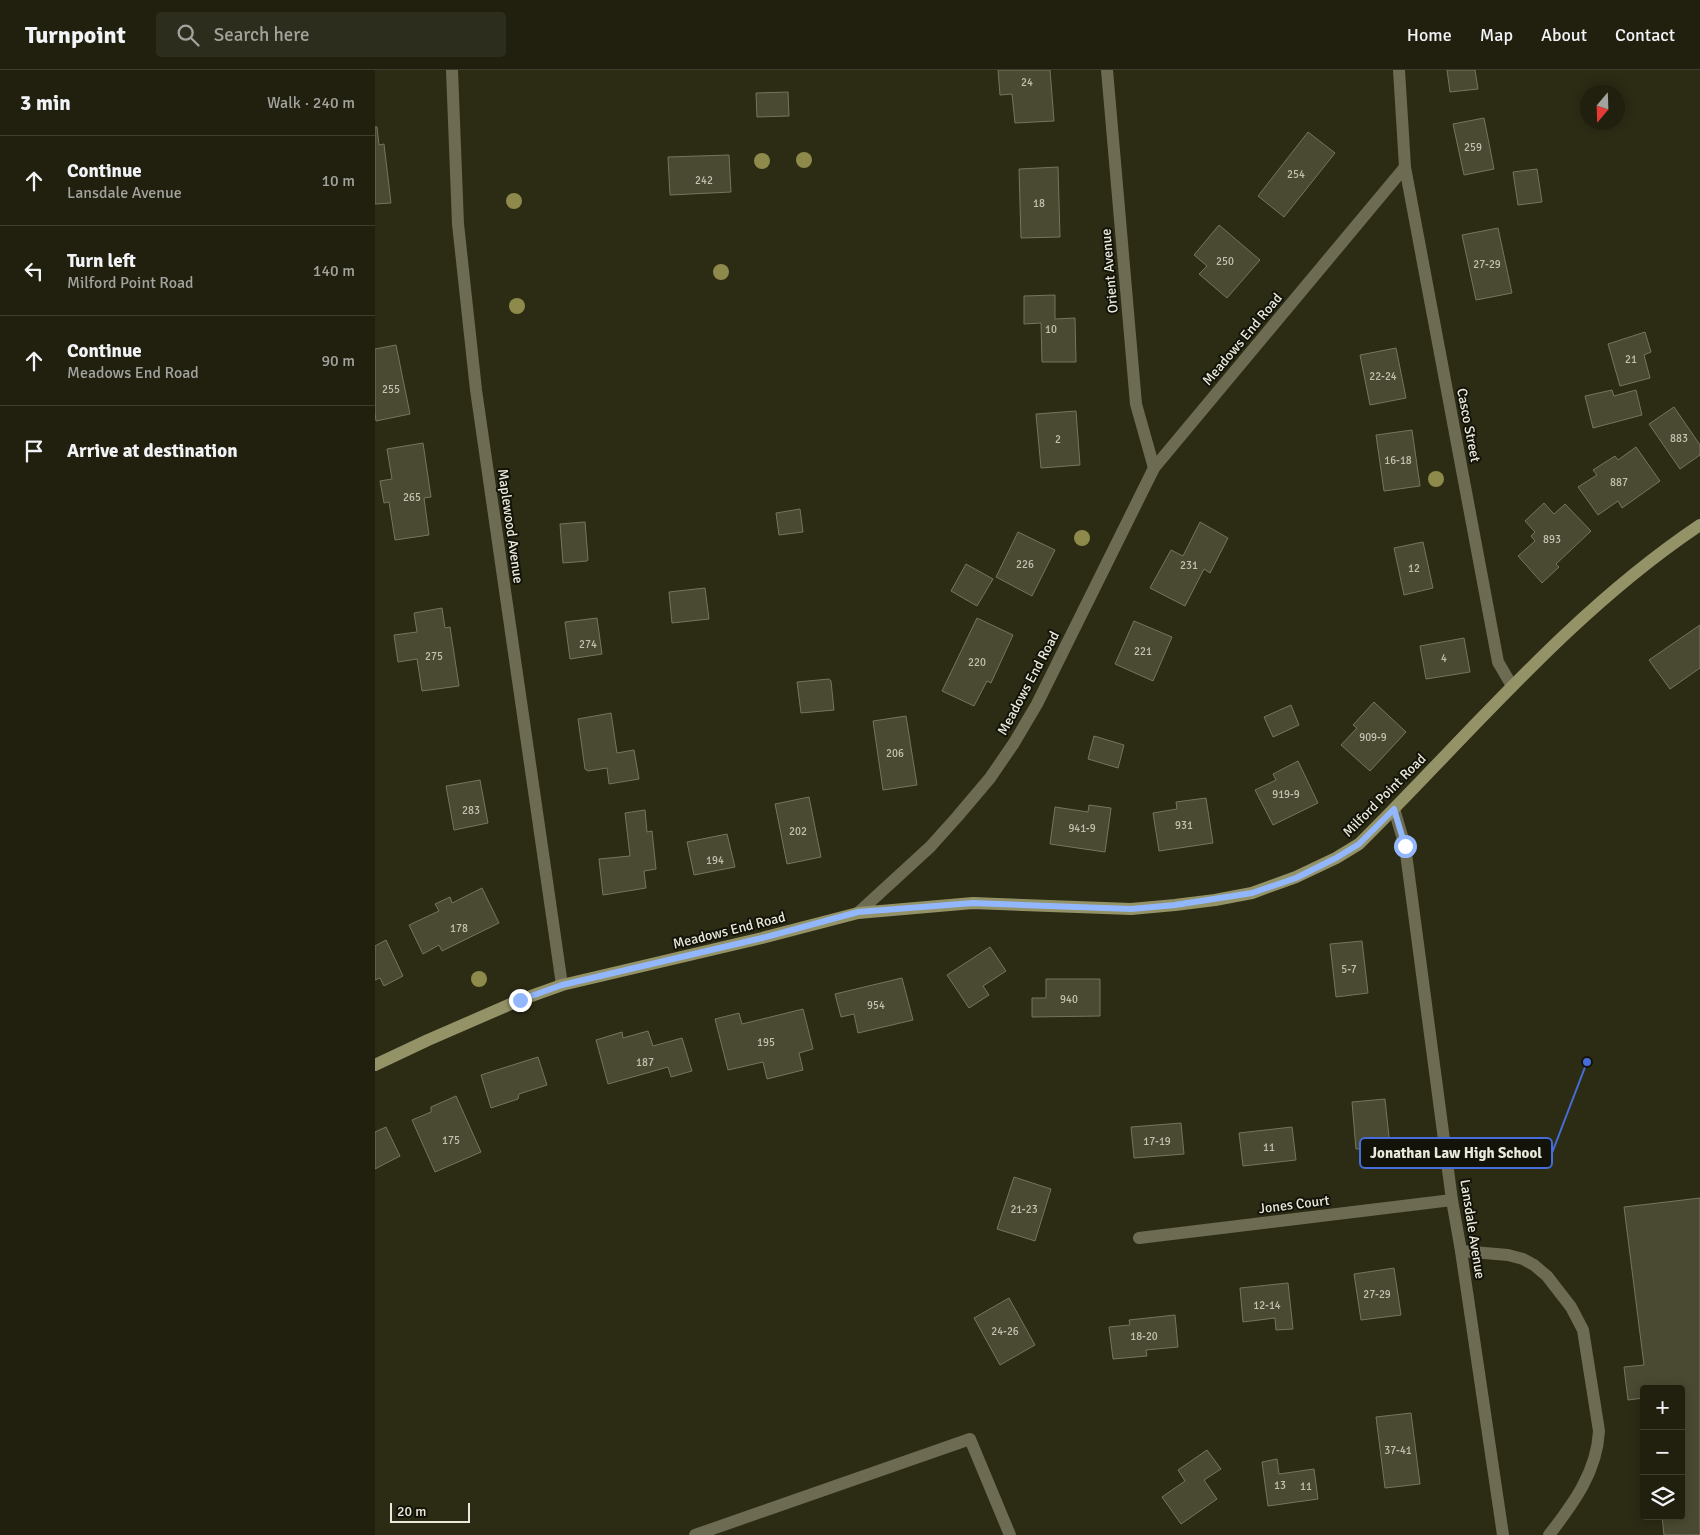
<!DOCTYPE html>
<meta charset="utf-8">
<style>
body{margin:0;font-family:Signika,sans-serif;background:#2d2d1d;color:#f1f3f6}
.controls{position:absolute;right:15px;bottom:15px;display:grid;overflow:hidden;border-radius:5px;box-shadow:0 2px 12px #0003}
.controls button{width:45px;height:45px;display:grid;place-items:center;padding:0;border:0;border-bottom:1px solid #3e3e2f;background:#21200f;color:#f1f3f6;font:25px sans-serif}
.compass{position:absolute;left:1205px;top:15px;width:45px;height:45px;border-radius:50%;background:#21200f;box-shadow:0 2px 12px #0003;rotate:199deg}
.scale{position:absolute;left:15px;bottom:12px;width:80px;box-sizing:border-box;padding-left:5px;border:2px solid #eaeadc;border-top:0;font-size:14px;line-height:18px;white-space:nowrap;color:#eaeadc;-webkit-text-stroke:4px #131309;paint-order:stroke}
.stop{position:absolute;width:15px;height:15px;margin:-11px;border:4px solid #93b7fd;border-radius:50%;background:#fff}
.stop.end{background:#93b7fd;border-color:#fff;box-shadow:0 1px 5px #0008}
.list{margin:0;padding:0;list-style:none}
h2{display:flex;justify-content:space-between;align-items:center;height:65px;margin:0;padding:0 20px;font-size:21px}
h2 small{font-size:16px;font-weight:400;color:#a2a39e}
.list li{display:grid;grid-template-columns:32px 1fr auto;gap:15px;align-items:center;box-sizing:border-box;height:90px;padding:0 20px;border-top:1px solid #3e3e2f}
.list b{display:block;font-size:19px;white-space:nowrap}
.list p{margin:0;font-size:16px;white-space:nowrap;color:#a2a39e}
.list em{font-size:16px;font-style:normal;color:#a2a39e}
.icon{flex:none;width:28px;height:28px;fill:none;stroke:currentColor;stroke-width:2;stroke-linecap:round;stroke-linejoin:round}
.map{position:relative;flex:none;width:1325px;height:1465px;overflow:hidden}
header{display:flex;align-items:center;gap:30px;box-sizing:border-box;height:70px;padding:0 25px;background:#21200f;border-bottom:1px solid #3e3e2f}
header strong{font-size:24px}
nav{display:flex;gap:28px;margin-inline-start:auto;font-size:18px}
.search{width:350px;height:45px;background:#2d2d1d;display:flex;align-items:center;gap:12px;box-sizing:border-box;padding:0 18px;border-radius:5px;color:#a2a39e;font-size:19px}
main{display:flex}
aside{flex:1;background:#21200f}
.map>svg:first-child{display:block}
.building{fill:#4a4931;stroke:#76755c}
.lines{fill:none;stroke-linecap:round;stroke-linejoin:round}
.lane{stroke:#6d6c52;stroke-width:12}
.street{stroke:#6d6c52;stroke-width:12}
.secondary{stroke:#949267;stroke-width:12}
.tree{fill:#8d8a4b}
.route{stroke:#93b7fd;stroke-width:6}
.labels{text-anchor:middle;stroke-width:4;stroke-linejoin:round;paint-order:stroke}
.number-label{font-size:11px;fill:#c2c2b1}
.street-label{font-size:14px;fill:#eaeadc;stroke:#131309}
.leader{fill:none;stroke:#466dd9;stroke-width:2}
.callout-dot{fill:#466dd9;stroke:#131309;stroke-width:2}
.callout{fill:#131309;stroke:#466dd9;stroke-width:2}
.callout-label{font-size:15px;text-anchor:middle;font-weight:bold;fill:#eaeadc}
</style>
<header>
<strong>Turnpoint</strong>
<div class="search"><svg class="icon" aria-label="search" viewBox="0 0 24 24"><circle cx="10" cy="10" r="6"/><path d="M15 15l6 6"/></svg>Search here</div>
<nav><a>Home</a><a>Map</a><a>About</a><a>Contact</a></nav>
</header>
<main>
<aside>
<h2>3 min<small>Walk · 240 m</small></h2>
<ul class="list">
<li><svg class="icon" aria-label="ahead" viewBox="0 0 24 24"><path d="M12 20V5M6 11l6-6 6 6"/></svg><div><b>Continue</b><p>Lansdale Avenue</p></div><em>10 m</em></li>
<li><svg class="icon" aria-label="left" viewBox="0 0 24 24"><path d="M17 20v-9H6M10 6l-5 5 5 5"/></svg><div><b>Turn left</b><p>Milford Point Road</p></div><em>140 m</em></li>
<li><svg class="icon" aria-label="ahead" viewBox="0 0 24 24"><path d="M12 20V5M6 11l6-6 6 6"/></svg><div><b>Continue</b><p>Meadows End Road</p></div><em>90 m</em></li>
<li><svg class="icon" aria-label="arrive" viewBox="0 0 24 24"><path d="M6 21V4h12l-3 4 3 4H6"/></svg><div><b>Arrive at destination</b></div></li>
</ul>
</aside>
<div class="map">
<svg width="1325" height="1465" viewBox="0 0 1325 1465">
<rect width="100%" height="100%" fill="#2c2b14"/>
<g class="building">
<path d="M623 0H675L679 51 640 53 637 24 625 25Z"/>
<path d="M1072 0H1100L1103 19 1075 22Z"/>
<path d="M413 22 414 46 382 47 381 23Z"/>
<path d="M1109 48 1119 99 1089 105 1078 54Z"/>
<path d="M0 57H2L4 75 9 74 16 133 0 134Z"/>
<path d="M933 62 960 83 909 147 883 126Z"/>
<path d="M354 85 356 122 295 125 293 87Z"/>
<path d="M683 97 685 167 646 168 644 99Z"/>
<path d="M1162 99 1167 132 1143 135 1138 102Z"/>
<path d="M844 155 885 190 852 228 824 204 832 196 819 185Z"/>
<path d="M1123 158 1137 223 1101 230 1087 165Z"/>
<path d="M680 225V249L700 248 701 292H667L666 253 649 254V226Z"/>
<path d="M1270 262 1276 282 1269 285 1275 308 1245 316 1233 274Z"/>
<path d="M21 275 35 344 1 351 0 343V279Z"/>
<path d="M1021 278 1031 328 995 335 985 285Z"/>
<path d="M1237 320 1239 326 1261 320 1267 345 1218 358 1210 326Z"/>
<path d="M1299 337 1325 375V385L1305 399 1274 354Z"/>
<path d="M701 341 705 395 666 398 661 344Z"/>
<path d="M1037 360 1045 416 1009 421 1001 365Z"/>
<path d="M48 373 56 427 49 428 54 465 20 470 14 432 9 433 5 411 17 409 12 379Z"/>
<path d="M1261 377 1285 411 1247 438 1243 431 1223 445 1203 417 1222 405 1218 400 1240 386 1243 390Z"/>
<path d="M1169 433 1179 444 1190 434 1216 461 1181 494 1184 497 1167 513 1143 486 1160 471 1156 466 1160 462 1150 451Z"/>
<path d="M425 439 428 462 404 465 401 443Z"/>
<path d="M210 452 213 489 212 491 188 493 185 454Z"/>
<path d="M825 452 853 468 835 503 829 499 810 536 775 518 796 480 808 486Z"/>
<path d="M643 462 680 480 657 526 621 507Z"/>
<path d="M1048 472 1058 518 1029 525 1019 478Z"/>
<path d="M591 494 618 509 602 536 576 521Z"/>
<path d="M330 518 334 549 297 553 294 522Z"/>
<path d="M67 538 70 558 75 557 84 616 47 621 42 589 23 592 19 565 42 562 39 543Z"/>
<path d="M222 548 227 584 195 589 190 552Z"/>
<path d="M602 548 638 565 616 613 612 611 599 636 567 621Z"/>
<path d="M759 551 797 567 778 611 740 594Z"/>
<path d="M1325 555V598L1295 619 1274 590Z"/>
<path d="M1089 568 1095 602 1051 609 1045 576Z"/>
<path d="M454 609 456 611 459 640 426 643 422 612Z"/>
<path d="M999 632 1031 662 995 701 966 675 982 658 978 655Z"/>
<path d="M916 635 924 655 898 667 889 647Z"/>
<path d="M236 643 242 683 259 680 264 709 234 714 232 698 213 701 210 699 203 649Z"/>
<path d="M531 646 542 715 508 720 498 651Z"/>
<path d="M719 666 749 675 743 698 713 689Z"/>
<path d="M923 691 943 733 898 755 880 720 901 710 898 704Z"/>
<path d="M105 710 113 753 79 760 71 716Z"/>
<path d="M434 727 446 787 412 794 400 734Z"/>
<path d="M831 728 838 773 784 781 778 743 802 739 801 732Z"/>
<path d="M714 735 736 738 730 782 675 774 680 737 713 742Z"/>
<path d="M270 740 272 762 277 761 281 799 269 801 271 818 228 825 224 789 255 786 250 743Z"/>
<path d="M352 764 360 797 319 805 312 772Z"/>
<path d="M107 818 124 853 67 881 64 875 48 884 34 855 64 841 60 834 75 827 77 833Z"/>
<path d="M11 870 28 906 9 916 5 908 0 910V876Z"/>
<path d="M987 871 993 923 961 927 955 874Z"/>
<path d="M615 877 631 901 608 916 614 925 594 938 572 905Z"/>
<path d="M527 908 538 950 483 963 479 944 466 947 460 924Z"/>
<path d="M671 909H725V946L657 947V928H671Z"/>
<path d="M428 939 438 979 424 983 428 1000 392 1009 388 992 353 1000 340 949 364 943 367 954Z"/>
<path d="M273 961 278 976 307 968 317 1001 296 1007 293 997 233 1014 221 970 247 962 248 968Z"/>
<path d="M163 987 172 1015 144 1024 143 1029 116 1038 106 1005Z"/>
<path d="M81 1026 106 1082 60 1102 37 1050 56 1042V1037Z"/>
<path d="M1010 1029 1015 1077 981 1079 977 1032Z"/>
<path d="M806 1053 809 1084 759 1088 756 1057Z"/>
<path d="M11 1057 25 1086 0 1099V1062Z"/>
<path d="M917 1057 921 1090 868 1096 864 1063Z"/>
<path d="M639 1107 676 1119 660 1171 622 1159Z"/>
<path d="M1325 1128V1465H1289L1287 1446H1306V1319H1269V1328L1253 1330 1249 1297 1269 1295 1249 1137Z"/>
<path d="M1019 1198 1026 1245 986 1250 979 1204Z"/>
<path d="M913 1213 918 1259 901 1260 900 1248 868 1252 865 1218Z"/>
<path d="M634 1228 660 1275 625 1295 599 1248Z"/>
<path d="M800 1245 803 1277 771 1280 772 1286 738 1289 734 1257 755 1255 754 1250Z"/>
<path d="M1036 1343 1045 1414 1010 1418 1001 1347Z"/>
<path d="M832 1380 846 1399 829 1410 842 1429 806 1454 787 1427 810 1411 803 1400Z"/>
<path d="M902 1389 904 1404 939 1399 943 1429 893 1436 887 1392Z"/>
</g>
<g class="lines">
<g class="lane">
<path d="M1086 1181 1133 1185 1148 1189 1159 1195 1172 1206 1196 1237 1208 1260 1224 1361C1222 1402 1198 1434 1174 1465"/>
<path d="M320 1465 595 1369 635 1465"/>
</g>
<g class="street">
<path d="M77 0 83 154 101 320 187 915"/>
<path d="M732 0 761 334 779 398"/>
<path d="M1030 97 1123 592 1137 616"/>
<path d="M1019 739 1030 776 1077 1130 1086 1181 1128 1465"/>
<path d="M483 843 555 777 582 747 615 708 639 673 662 634 779 398 1030 97 1024 0"/>
<path d="M764 1168 1077 1130"/>
</g>
<path class="secondary" d="M0 995 53 970 145 930 187 915 387 868 483 843 598 833 756 839 800 835 840 830 877 823 921 807 961 788 984 774C1095 664 1195 542 1325 455"/>
</g>
<g class="tree">
<circle cx="429" cy="90" r="8"/>
<circle cx="387" cy="91" r="8"/>
<circle cx="139" cy="131" r="8"/>
<circle cx="346" cy="202" r="8"/>
<circle cx="142" cy="236" r="8"/>
<circle cx="1061" cy="409" r="8"/>
<circle cx="707" cy="468" r="8"/>
<circle cx="104" cy="909" r="8"/>
</g>
<g class="lines">
<path class="route" d="M145 930 187 915 387 868 483 842 598 833 756 839 800 835 877 823 921 808 961 788 984 774 1019 739 1030 776"/>
</g>
<g class="labels">
<g class="number-label">
<text x="652" y="16">24</text>
<text x="1098" y="81">259</text>
<text x="921" y="108">254</text>
<text x="329" y="114">242</text>
<text x="664" y="137">18</text>
<text x="850" y="195">250</text>
<text x="1112" y="198">27-29</text>
<text x="676" y="263">10</text>
<text x="1256" y="293">21</text>
<text x="1008" y="310">22-24</text>
<text x="16" y="323">255</text>
<text x="1304" y="372">883</text>
<text x="683" y="373">2</text>
<text x="1023" y="394">16-18</text>
<text x="1244" y="416">887</text>
<text x="37" y="431">265</text>
<text x="1177" y="473">893</text>
<text x="650" y="498">226</text>
<text x="814" y="499">231</text>
<text x="1039" y="502">12</text>
<text x="213" y="578">274</text>
<text x="768" y="585">221</text>
<text x="59" y="590">275</text>
<text x="1069" y="592">4</text>
<text x="602" y="596">220</text>
<text x="998" y="671">909-9</text>
<text x="520" y="687">206</text>
<text x="911" y="728">919-9</text>
<text x="96" y="744">283</text>
<text x="809" y="759">931</text>
<text x="707" y="762">941-9</text>
<text x="423" y="765">202</text>
<text x="340" y="794">194</text>
<text x="84" y="862">178</text>
<text x="974" y="903">5-7</text>
<text x="694" y="933">940</text>
<text x="501" y="939">954</text>
<text x="391" y="976">195</text>
<text x="270" y="996">187</text>
<text x="76" y="1074">175</text>
<text x="782" y="1075">17-19</text>
<text x="894" y="1081">11</text>
<text x="649" y="1143">21-23</text>
<text x="1002" y="1228">27-29</text>
<text x="892" y="1239">12-14</text>
<text x="630" y="1265">24-26</text>
<text x="769" y="1270">18-20</text>
<text x="1023" y="1384">37-41</text>
<text x="905" y="1419">13</text>
<text x="931" y="1420">11</text>
</g>
<g class="street-label">
<text transform="translate(734 201) rotate(-95)" y="5">Orient Avenue</text>
<text transform="translate(867 269) rotate(-50)" y="5">Meadows End Road</text>
<text transform="translate(1094 355) rotate(79)" y="5">Casco Street</text>
<text transform="translate(136 456) rotate(82)" y="5">Maplewood Avenue</text>
<text transform="translate(653 613) rotate(-62)" y="5">Meadows End Road</text>
<text transform="translate(1009 725) rotate(-45)" y="5">Milford Point Road</text>
<text transform="translate(354 860) rotate(-14)" y="5">Meadows End Road</text>
<text transform="translate(919 1134) rotate(-7)" y="5">Jones Court</text>
<text transform="translate(1098 1159) rotate(81)" y="5">Lansdale Avenue</text>
</g>
</g>
<path class="leader" d="M1212 992L1177 1083"/>
<circle class="callout-dot" cx="1212" cy="992" r="5"/>
<rect class="callout" x="985" y="1068" width="192" height="30" rx="5"/>
<g class="callout-label">
<text x="1081" y="1088">Jonathan Law High School</text>
</g>
</svg>
<div class="controls">
<button>+</button>
<button>−</button>
<button><svg class="icon" aria-label="layers" viewBox="0 0 24 24"><path d="M12 4l9 5-9 5-9-5zM3 14l9 5 9-5"/></svg></button>
</div>
<svg class="compass" viewBox="-18 -18 36 36"><path d="M0-13l5 13h-10z" fill="#e53935"/><path d="M0 13l5-13h-10z" fill="#a2a39e"/></svg>
<div class="scale">20 m</div>
<div class="stop" style="left:1030px;top:776px"></div>
<div class="stop end" style="left:145px;top:930px"></div>
</div>
</main>
